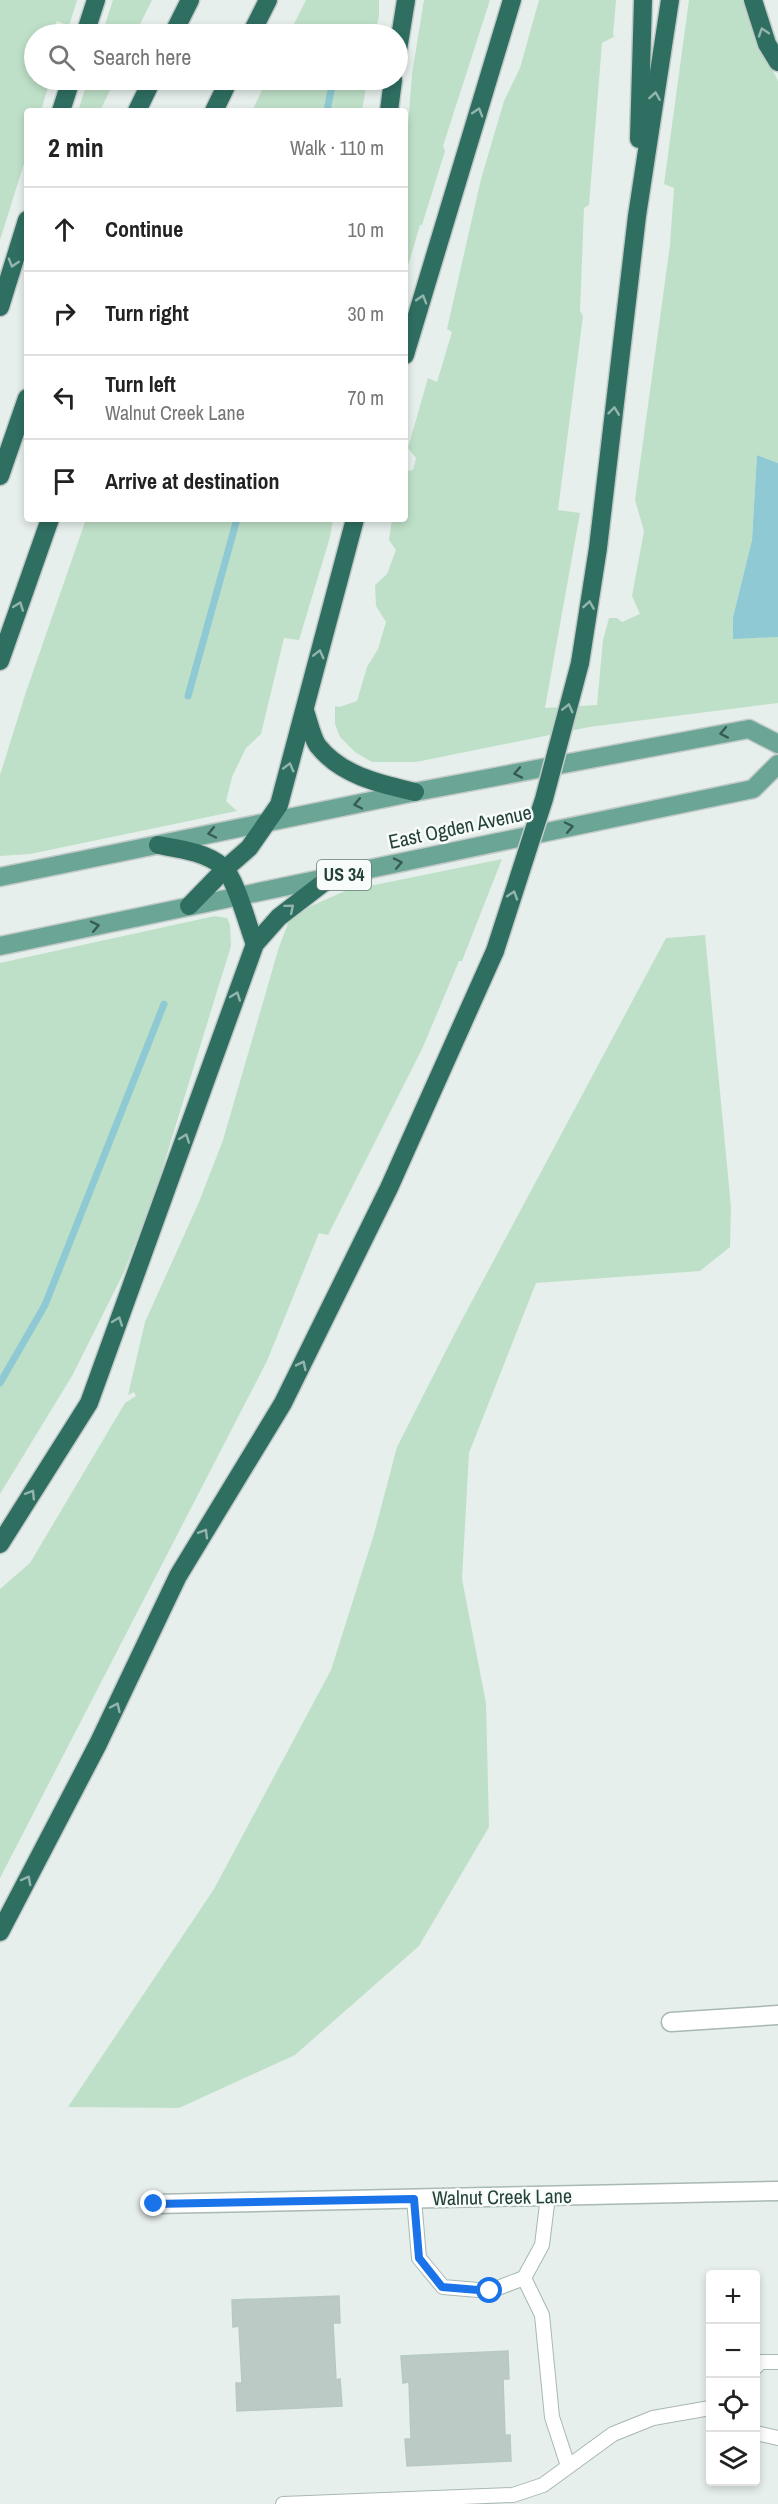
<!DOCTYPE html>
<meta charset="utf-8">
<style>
body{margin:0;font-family:"Archivo Narrow",sans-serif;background:#f6f6f6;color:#222}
.controls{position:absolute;right:18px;bottom:18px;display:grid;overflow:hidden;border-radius:6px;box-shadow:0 3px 9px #0003}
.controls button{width:54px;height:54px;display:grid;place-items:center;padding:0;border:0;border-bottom:2px solid #e0e0e0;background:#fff;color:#222;font:30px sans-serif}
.stop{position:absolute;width:18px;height:18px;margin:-14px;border:4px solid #1a73e8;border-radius:50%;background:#fff}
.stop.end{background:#1a73e8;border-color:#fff;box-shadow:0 2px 6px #0008}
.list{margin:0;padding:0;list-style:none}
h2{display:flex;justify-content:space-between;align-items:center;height:78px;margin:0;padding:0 24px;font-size:26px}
h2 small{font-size:20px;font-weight:400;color:#767676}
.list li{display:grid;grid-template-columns:39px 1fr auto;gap:18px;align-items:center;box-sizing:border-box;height:84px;padding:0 24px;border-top:2px solid #e0e0e0}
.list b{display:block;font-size:22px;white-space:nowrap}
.list p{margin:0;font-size:20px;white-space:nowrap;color:#767676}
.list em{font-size:20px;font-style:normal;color:#767676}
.icon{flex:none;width:33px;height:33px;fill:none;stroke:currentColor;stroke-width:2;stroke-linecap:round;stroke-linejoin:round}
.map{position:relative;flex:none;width:778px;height:2504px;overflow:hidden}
.search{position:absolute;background:#fff;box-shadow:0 3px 9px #0003;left:24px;top:24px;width:384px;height:66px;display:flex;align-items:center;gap:15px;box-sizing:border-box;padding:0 21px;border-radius:33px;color:#767676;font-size:22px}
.panel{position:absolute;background:#fff;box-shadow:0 3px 9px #0003;left:24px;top:108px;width:384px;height:414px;border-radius:6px}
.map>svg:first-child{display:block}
.green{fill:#bfe0c8}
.water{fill:#8ec9d4}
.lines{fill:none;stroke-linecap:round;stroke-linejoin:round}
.stream{stroke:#8ec9d4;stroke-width:7}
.building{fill:#bbcac4;stroke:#b8c9c2;stroke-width:1.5}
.service-casing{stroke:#a8b8b2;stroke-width:16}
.minor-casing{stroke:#a8b8b2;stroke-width:21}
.primary-casing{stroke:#c2cac8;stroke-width:21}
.motorway-casing{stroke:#c2cac8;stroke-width:21}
.service{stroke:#fff;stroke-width:14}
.minor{stroke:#fff;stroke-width:18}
.primary{stroke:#6aa596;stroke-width:18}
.motorway{stroke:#2f6f62;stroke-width:18}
.motorway-bridge-casing{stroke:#c2cac8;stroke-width:21;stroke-linecap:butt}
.motorway-bridge{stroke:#2f6f62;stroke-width:18}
.oneway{stroke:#93b5ae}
.oneway2{stroke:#365b51}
.route{stroke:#1a73e8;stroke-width:8}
.labels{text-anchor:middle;stroke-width:5;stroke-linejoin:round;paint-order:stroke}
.shield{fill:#f7fbf9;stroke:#637a73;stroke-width:1.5}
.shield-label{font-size:18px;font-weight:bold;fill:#24423a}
.street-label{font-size:20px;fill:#24423a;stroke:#f7fbf9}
</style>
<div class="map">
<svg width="778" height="2504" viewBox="0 0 778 2504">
<rect width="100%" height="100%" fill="#e6efeb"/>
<g class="green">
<path d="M0 0H77L69 26 57 21 52 34H34V80H50L41 111H27V154L0 240Z"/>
<path d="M113 0H152L135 34H102Z"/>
<path d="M306 0H379V16L375 34H289Z"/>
<path d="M424 0H490L443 146 445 151 422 225H420L405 276V162L412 74Z"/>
<path d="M539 0H616L613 35 615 36 602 43 589 205 584 208 580 311 583 316 558 510 580 513 545 708 597 705 603 640 609 618H617L622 622 640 614 632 596 644 531 635 500 670 245 674 188 664 184 689 0H743L762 49 778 81V463L757 455 752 540 733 617V638L778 637V703L589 727 416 762H372L355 752 340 737 335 724V706L339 707 357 701 367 667 378 649 386 622 376 606 375 585 387 574 396 550 389 540 392 519H405V471L413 470 416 458 408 448 428 378 437 382 452 332 447 329 481 179 504 101 520 68Z"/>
<path d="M88 80H115L100 111H78Z"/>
<path d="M267 80H367L362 111H252Z"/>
<path d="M86 519H333L330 537 299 640 284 638 261 734 246 748 232 777 226 801 237 811 30 854 0 856V775L26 692Z"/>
<path d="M502 859 462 961H459L423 1047 328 1235 319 1233 267 1361 0 1878V1589L30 1563 125 1403 136 1396 134 1392 128 1395 145 1322 199 1202 223 1140 279 947 289 921 309 907 345 891Z"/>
<path d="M215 916 227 918 230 925 231 946 154 1196 124 1272 72 1376 0 1494V963Z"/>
<path d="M705 935 731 1207 730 1247 700 1271 536 1283 469 1453 462 1579 486 1703 489 1827 419 1946 295 2055 179 2108 68 2107 214 1889 331 1670 374 1534 397 1447 456 1331 666 938Z"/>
</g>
<path class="water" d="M757 455 778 463V637L733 639V617L752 540Z"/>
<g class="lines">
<g class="stream">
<path d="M327 111 333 80"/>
<path d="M188 696 237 519"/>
<path d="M0 1383 45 1305 164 1004"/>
</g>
</g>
<g class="building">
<path d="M339 2296 340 2323H333L336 2380 340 2379 342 2406 237 2411 236 2383H242L239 2326 233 2327 232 2300Z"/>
<path d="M508 2351 509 2379H503L505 2435H510L511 2461 407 2466 405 2439H411L409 2382 403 2383 401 2356Z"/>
</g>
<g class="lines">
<g class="service-casing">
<g id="service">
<path d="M548 2196 542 2245 524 2278 542 2315 552 2417 568 2466"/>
<path d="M414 2199 419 2258 443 2287 490 2291 524 2278"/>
<path d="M756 2367 760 2362H778"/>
<path d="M756 2433 778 2438"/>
<path d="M283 2504 513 2495 543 2485 613 2434 653 2418 710 2408"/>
</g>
</g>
<g class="minor-casing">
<g id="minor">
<path d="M671 2022 778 2015"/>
<path d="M154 2204 778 2191"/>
</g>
</g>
<g class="primary-casing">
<g id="primary">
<path d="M0 877 415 792 749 729 778 744"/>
<path d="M0 946 753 789 778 764"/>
</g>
</g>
<g class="motorway-casing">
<g id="motorway">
<path d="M753 0 767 44 778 62"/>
<path d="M85 34 96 0"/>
<path d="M173 34 190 0"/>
<path d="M251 34 268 0"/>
<path d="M398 50 406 0"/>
<path d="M61 111 71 80"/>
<path d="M137 111 152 80"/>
<path d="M214 111 229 80"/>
<path d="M389 111 393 80"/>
<path d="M639 139 643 0"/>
<path d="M0 307 27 220"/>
<path d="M405 355 512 0"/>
<path d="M0 476 27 398"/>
<path d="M0 661 50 519"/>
<path d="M580 663 598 548 637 216 670 0"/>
<path d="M305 711C309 722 312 738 318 746 342 776 381 784 415 792"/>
<path d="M158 845C180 849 206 852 223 867 236 878 248 927 255 944"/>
<path d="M189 906 225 869 249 848 279 805 355 519"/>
<path d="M0 1544 89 1403 255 944 279 917 331 877"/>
<path d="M0 1932 98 1744 178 1576 283 1403 389 1188 495 951"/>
</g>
</g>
<use href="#service" class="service"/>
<use href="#minor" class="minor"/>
<use href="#primary" class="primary"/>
<use href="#motorway" class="motorway"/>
<g class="motorway-bridge-casing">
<path id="motorway-bridge" d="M495 951 544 799 580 663"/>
</g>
<use href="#motorway-bridge" class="motorway-bridge"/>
</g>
<defs><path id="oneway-chevron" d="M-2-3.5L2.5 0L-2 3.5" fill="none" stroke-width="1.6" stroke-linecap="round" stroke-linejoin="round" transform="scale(1.5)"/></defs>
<g class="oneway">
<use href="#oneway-chevron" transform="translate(763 32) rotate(-108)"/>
<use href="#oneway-chevron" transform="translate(655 96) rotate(-81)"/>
<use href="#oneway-chevron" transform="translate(478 112) rotate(-73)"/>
<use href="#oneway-chevron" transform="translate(13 263) rotate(107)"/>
<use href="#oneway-chevron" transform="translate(422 299) rotate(-73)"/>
<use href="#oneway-chevron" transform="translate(614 411) rotate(-83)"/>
<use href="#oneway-chevron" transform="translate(589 605) rotate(-81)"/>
<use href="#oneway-chevron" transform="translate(19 606) rotate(-70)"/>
<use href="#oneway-chevron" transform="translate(319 654) rotate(-76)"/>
<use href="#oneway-chevron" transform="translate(568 708) rotate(-76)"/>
<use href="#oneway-chevron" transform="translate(289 767) rotate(-75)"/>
<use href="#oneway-chevron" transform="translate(513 895) rotate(-72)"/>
<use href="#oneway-chevron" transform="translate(290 908) rotate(-40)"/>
<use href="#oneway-chevron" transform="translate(236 996) rotate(-70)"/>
<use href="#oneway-chevron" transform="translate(185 1138) rotate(-70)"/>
<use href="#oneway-chevron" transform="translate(118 1321) rotate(-70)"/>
<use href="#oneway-chevron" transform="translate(302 1365) rotate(-64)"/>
<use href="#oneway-chevron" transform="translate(31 1494) rotate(-58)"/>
<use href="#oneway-chevron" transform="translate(204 1533) rotate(-59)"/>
<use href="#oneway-chevron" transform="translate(116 1707) rotate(-65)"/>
<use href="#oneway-chevron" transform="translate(27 1880) rotate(-62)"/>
</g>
<g class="oneway2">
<use href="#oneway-chevron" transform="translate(724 733) rotate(169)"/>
<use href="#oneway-chevron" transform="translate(518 773) rotate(169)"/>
<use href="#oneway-chevron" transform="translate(358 804) rotate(168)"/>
<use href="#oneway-chevron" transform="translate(569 827) rotate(-12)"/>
<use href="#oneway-chevron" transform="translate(212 833) rotate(168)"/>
<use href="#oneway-chevron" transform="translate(398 863) rotate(-12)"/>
<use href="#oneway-chevron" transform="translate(95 926) rotate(-12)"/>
</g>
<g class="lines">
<path class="route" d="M154 2204 414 2199 419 2258 442 2287 490 2291"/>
</g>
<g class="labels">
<rect class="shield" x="317" y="860" width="54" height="30" rx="4.5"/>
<g class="shield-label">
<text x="344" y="881">US 34</text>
</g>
<g class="street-label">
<text transform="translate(460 827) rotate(-12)" y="7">East Ogden Avenue</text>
<text transform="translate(502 2197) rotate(-1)" y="7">Walnut Creek Lane</text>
</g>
</g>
</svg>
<div class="controls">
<button>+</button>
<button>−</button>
<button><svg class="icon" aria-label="locate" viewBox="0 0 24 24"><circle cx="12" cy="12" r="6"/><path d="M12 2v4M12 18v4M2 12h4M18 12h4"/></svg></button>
<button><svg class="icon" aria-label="layers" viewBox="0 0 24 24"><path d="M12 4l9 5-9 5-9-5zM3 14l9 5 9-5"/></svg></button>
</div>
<div class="stop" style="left:490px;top:2291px"></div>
<div class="stop end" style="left:154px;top:2204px"></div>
<div class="search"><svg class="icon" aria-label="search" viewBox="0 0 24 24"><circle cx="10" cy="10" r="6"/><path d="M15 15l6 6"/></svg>Search here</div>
<section class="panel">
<h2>2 min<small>Walk · 110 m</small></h2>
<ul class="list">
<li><svg class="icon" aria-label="ahead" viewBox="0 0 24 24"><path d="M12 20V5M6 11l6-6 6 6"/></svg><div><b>Continue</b></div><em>10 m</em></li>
<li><svg class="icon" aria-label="right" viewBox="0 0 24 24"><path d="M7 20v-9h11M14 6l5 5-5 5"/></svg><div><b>Turn right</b></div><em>30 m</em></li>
<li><svg class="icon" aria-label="left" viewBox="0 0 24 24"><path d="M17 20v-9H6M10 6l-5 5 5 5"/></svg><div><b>Turn left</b><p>Walnut Creek Lane</p></div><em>70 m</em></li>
<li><svg class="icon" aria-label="arrive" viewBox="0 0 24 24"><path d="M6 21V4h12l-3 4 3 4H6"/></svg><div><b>Arrive at destination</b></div></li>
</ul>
</section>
</div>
